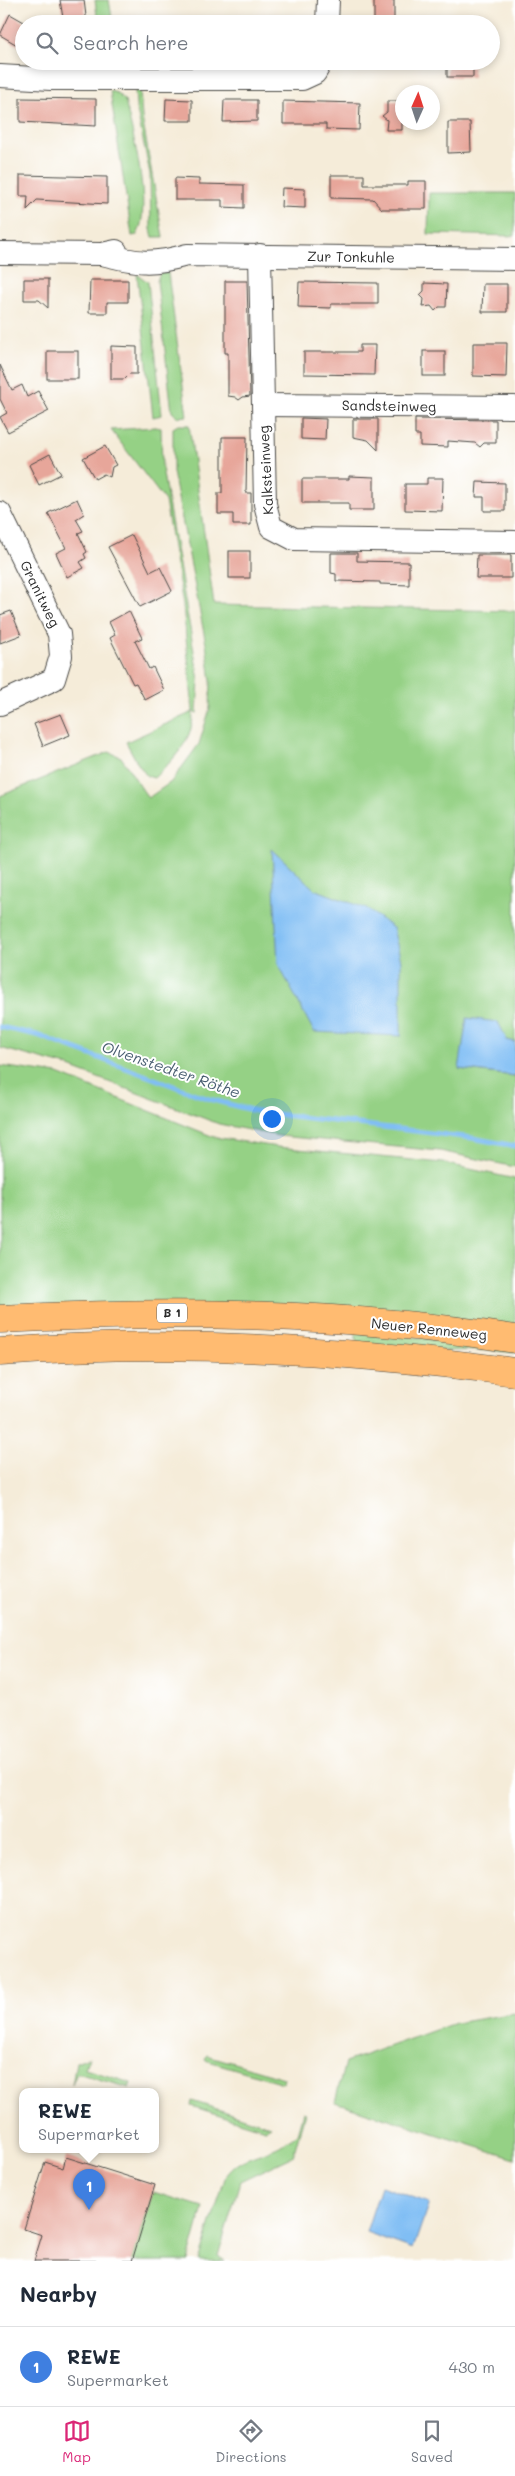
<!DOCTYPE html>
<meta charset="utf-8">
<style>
body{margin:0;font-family:Mali,sans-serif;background:#f6f6f7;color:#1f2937}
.compass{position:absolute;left:395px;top:85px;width:45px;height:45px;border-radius:50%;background:#fff;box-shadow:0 2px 8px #0003;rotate:3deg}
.you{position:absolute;left:271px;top:1118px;width:18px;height:18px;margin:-12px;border:4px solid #fff;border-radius:50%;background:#1a73e8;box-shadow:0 0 0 8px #1a73e833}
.badge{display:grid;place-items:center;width:32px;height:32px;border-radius:50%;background:#db2777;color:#fff;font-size:16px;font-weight:700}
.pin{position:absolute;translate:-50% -41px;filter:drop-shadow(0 1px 2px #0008)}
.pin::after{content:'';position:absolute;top:26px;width:18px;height:15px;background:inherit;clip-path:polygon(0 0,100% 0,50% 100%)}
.popup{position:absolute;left:19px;top:2088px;width:140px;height:65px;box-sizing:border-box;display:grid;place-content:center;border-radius:10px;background:#fff;filter:drop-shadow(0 1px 4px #0005);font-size:16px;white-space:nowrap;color:#747a83}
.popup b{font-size:19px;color:#1f2937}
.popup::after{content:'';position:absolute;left:50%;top:100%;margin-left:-10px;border:10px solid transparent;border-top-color:#fff}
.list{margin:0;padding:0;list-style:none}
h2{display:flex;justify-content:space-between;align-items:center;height:65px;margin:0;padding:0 20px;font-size:21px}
h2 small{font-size:16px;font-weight:400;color:#747a83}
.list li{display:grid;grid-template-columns:32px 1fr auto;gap:15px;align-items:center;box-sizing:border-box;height:80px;padding:0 20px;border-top:1px solid #e0e1e3}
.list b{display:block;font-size:19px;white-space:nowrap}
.list p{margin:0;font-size:16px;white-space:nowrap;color:#747a83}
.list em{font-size:16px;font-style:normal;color:#747a83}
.icon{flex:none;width:28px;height:28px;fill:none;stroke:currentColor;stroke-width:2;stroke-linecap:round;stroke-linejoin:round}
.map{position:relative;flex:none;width:515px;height:2261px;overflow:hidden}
.search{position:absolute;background:#fff;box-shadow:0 2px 8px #0003;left:15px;right:15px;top:15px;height:55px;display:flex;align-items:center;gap:12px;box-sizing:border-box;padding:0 18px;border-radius:28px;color:#747a83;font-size:19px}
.sheet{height:145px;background:#fff}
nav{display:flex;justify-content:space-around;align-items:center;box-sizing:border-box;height:70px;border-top:1px solid #e0e1e3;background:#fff;font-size:14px;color:#747a83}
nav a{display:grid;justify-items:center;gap:2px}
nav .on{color:#db2777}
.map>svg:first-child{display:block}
.green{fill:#95d185;stroke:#607e58}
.water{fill:#80bef4;stroke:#567490}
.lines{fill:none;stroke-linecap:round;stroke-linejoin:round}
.stream{stroke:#80bef4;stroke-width:5}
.building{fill:#e7a69a}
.minor-casing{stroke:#494845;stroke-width:24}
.major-casing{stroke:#494845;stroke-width:29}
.minor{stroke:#fff;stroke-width:22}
.major{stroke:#ffbb71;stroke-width:28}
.labels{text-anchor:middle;stroke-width:4;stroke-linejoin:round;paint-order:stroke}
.shield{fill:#fff;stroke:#6b6b6b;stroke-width:1}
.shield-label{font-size:12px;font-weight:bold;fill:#2b2b2b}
.street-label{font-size:14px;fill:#2b2b2b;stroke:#fff}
.water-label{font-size:15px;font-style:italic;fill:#495e71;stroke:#fff}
</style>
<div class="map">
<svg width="515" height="2261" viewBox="0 0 515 2261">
<rect width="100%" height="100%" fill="#fff"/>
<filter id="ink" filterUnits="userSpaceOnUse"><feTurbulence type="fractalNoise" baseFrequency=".02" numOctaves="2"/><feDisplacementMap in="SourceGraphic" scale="10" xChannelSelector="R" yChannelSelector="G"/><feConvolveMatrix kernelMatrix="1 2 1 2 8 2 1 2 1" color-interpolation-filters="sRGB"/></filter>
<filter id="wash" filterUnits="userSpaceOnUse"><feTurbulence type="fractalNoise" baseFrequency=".0096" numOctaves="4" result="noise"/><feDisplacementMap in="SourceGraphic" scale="20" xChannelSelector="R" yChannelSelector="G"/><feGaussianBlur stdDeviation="1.12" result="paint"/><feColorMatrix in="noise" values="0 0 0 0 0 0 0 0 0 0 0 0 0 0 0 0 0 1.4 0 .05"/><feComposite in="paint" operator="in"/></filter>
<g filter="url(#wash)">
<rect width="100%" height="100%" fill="#f5ecd9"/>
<g class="green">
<path d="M95 0H109L113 24H98Z"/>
<path d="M110 91 117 93 125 101C132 131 153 207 137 235L132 236Z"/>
<path d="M135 91H140L142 117 163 237H153L151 229 150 174 136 106Z"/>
<path d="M429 193H515V236L428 234Z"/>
<path d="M160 273H168L187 416 178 417 172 412 157 281Z"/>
<path d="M137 274 148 282 162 415 153 417Z"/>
<path d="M178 425H189L214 605 515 611V1042L507 1040 459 1069 515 1076V1167L440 1151 279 1136 219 1124 64 1065 0 1048V796L109 752 121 757 148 798 171 782 199 744 210 708 211 681 206 644 173 472V428Z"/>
<path d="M155 427 161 428 162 468 199 680 197 713 193 712C194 740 173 760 154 778L147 776 138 764 126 742 193 712 183 605 165 501 111 430Z"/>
<path d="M0 1066 58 1074 214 1137 277 1147 443 1163 515 1179V1329L0 1309Z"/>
<path d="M356 1330 515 1349V1353L490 1350 448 1351 356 1343Z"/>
<path d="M515 2013V2159L335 2102 345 2062 455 2023Z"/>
<path d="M207 2055 284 2078 283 2083 205 2060Z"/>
<path d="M89 2057 85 2069 131 2083 129 2088 77 2073 72 2085 76 2062Z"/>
<path d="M192 2101 270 2126 265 2129 191 2106Z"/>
<path d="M303 2112 305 2113 293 2156 240 2181 218 2256 225 2261H199L226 2175C238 2158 255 2157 273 2149 282 2146 289 2139 297 2134Z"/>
<path d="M153 2192 203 2207 188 2261H132Z"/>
</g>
<g class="water">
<path d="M272 849 314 889 367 909 393 928 401 961V1036L314 1032 278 964Z"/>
<path d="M467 1018 498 1022 507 1040 515 1042V1076L459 1069Z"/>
<path d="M381 2186 429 2203 413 2249 366 2232Z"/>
</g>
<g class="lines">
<path class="stream" d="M0 1027 37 1035 209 1099 259 1112 472 1138 515 1146"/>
</g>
<g id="blocks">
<g class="building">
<path d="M60 0H84L87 24H64Z"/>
<rect x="374" y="0" width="20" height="23"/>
<path d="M10 14 24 22V49L0 35Z"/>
<rect x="447" y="61" width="26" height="16"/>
<path d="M20 98 96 99V126L20 122Z"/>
<path d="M166 99 192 100V121H165Z"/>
<path d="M224 100H257V121L223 122Z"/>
<path d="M283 101 360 103 359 130 326 129V124H283Z"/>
<path d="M387 101H402V130H386L387 120 382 116 387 112Z"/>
<path d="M448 122H470L471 152 448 153Z"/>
<path d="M20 175 107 177V204L37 200 27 210 28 196H20Z"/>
<path d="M331 175H364V185H408V181H426V209H382L373 199 331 198Z"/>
<path d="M175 178 199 179V184L244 185V208L222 207V200H175Z"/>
<path d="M282 188 305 189V208L281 207Z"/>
<path d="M24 279H48V308L39 300H24Z"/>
<path d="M90 280H128V302H107V313H89Z"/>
<path d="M225 281H247L250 396 243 397 239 400 235 397 228 396V353H225Z"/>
<path d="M299 282 378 283V304H331V308L298 307Z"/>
<path d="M424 283 447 284 446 307H439L435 311 431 306 423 307 424 299 420 295 424 291Z"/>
<path d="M483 284H507V312H482Z"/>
<path d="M473 343H507L506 377 473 376Z"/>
<path d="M360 345H375L374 375 304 374V352H360Z"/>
<path d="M111 346 137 347V374H129L124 379H111Z"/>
<rect x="47" y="351" width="31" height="28"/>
<rect x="423" y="351" width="22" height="25"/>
<path d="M0 365 12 390 22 385 27 397 38 391 49 411 8 432 0 417 7 413 0 399Z"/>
<path d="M301 418 326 419 325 440 301 439Z"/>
<path d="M353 419H378V450L368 440 353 437Z"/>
<path d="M415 419 496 420V443H484L480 447 475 443 448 441V447L420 446V435H415Z"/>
<path d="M222 437H247L246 493H251V525H233V514H218V493H222Z"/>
<path d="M105 446 116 465 112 467 110 477 104 474 95 479 83 458Z"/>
<path d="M50 454 61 474 39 485 29 465Z"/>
<path d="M349 476 374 477V510H349V503H302V479H349Z"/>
<path d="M427 478H443L442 511 405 510V484H427Z"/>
<path d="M477 482 505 483V511H484V497H476Z"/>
<path d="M77 499 84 514 76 519 83 531 78 533 87 552 84 554 86 558 80 562 84 568 67 577 56 553 66 548 48 513Z"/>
<path d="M132 535 150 572 160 567 172 591 140 607 108 547Z"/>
<rect x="229" y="551" width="21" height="27"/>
<path d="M331 553H357V561L409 562V585L380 584V582L336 581V574L331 573Z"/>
<path d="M477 555H511V578H476Z"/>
<path d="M11 611 21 635 0 643V615Z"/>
<path d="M129 611 142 638 135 641 149 669 153 667 164 690 145 700 136 683 133 684 110 638 115 635 109 622Z"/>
<path d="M61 714 70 735 43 746 34 724Z"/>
<path d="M66 2157 155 2185 132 2261H34L42 2235 24 2229 45 2162 63 2168Z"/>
</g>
</g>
</g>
<g filter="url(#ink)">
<use href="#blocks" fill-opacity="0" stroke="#494845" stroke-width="1"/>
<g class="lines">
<g class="minor-casing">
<g id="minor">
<path d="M327 24 328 0"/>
<path d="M0 76 51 79H302L315 73 322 61"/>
<path d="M0 253 102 254 116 251"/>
<path d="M102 254C137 263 152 265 187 255L515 259"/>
<path d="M260 255 265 504 271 527 294 539 515 542"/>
<path d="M263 405 515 407"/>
<path d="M0 513 59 634 61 656 54 679 0 704"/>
</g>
</g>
<g class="major-casing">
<g id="major">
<path d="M0 1319C172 1310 344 1312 515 1339"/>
<path d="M0 1352C173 1339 344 1349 515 1372"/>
</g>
</g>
<use href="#minor" class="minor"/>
<use href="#major" class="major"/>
</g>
</g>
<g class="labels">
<rect class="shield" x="157" y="1303.5" width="30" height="19" rx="4"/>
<g class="shield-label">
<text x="172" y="1317">B 1</text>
</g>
<g class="street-label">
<text transform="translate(351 257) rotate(1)" y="5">Zur Tonkuhle</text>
<text transform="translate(389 406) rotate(1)" y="5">Sandsteinweg</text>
<text transform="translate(266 470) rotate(-93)" y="5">Kalksteinweg</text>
<text transform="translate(40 594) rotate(64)" y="5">Granitweg</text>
<text transform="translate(429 1329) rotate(6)" y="5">Neuer Renneweg</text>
</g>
<g class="water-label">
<text transform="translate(171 1070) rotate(19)" y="5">Olvenstedter Röthe</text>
</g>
</g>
</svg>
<svg class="compass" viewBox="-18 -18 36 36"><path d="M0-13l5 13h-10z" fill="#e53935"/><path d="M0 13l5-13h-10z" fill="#747a83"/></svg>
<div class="you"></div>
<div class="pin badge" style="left:89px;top:2210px;background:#3f7fe0">1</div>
<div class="popup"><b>REWE</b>Supermarket</div>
<div class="search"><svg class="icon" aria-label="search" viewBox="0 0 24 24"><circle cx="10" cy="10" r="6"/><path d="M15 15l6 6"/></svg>Search here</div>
</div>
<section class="sheet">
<h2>Nearby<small></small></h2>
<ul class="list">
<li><span class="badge" style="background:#3f7fe0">1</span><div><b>REWE</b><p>Supermarket</p></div><em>430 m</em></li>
</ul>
</section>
<nav>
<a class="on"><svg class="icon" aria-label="map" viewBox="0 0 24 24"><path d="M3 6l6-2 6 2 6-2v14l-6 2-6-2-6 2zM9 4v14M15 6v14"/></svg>Map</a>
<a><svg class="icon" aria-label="directions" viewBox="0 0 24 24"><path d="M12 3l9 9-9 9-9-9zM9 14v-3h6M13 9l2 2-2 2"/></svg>Directions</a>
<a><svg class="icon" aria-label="saved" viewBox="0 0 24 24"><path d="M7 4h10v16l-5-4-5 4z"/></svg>Saved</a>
</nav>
